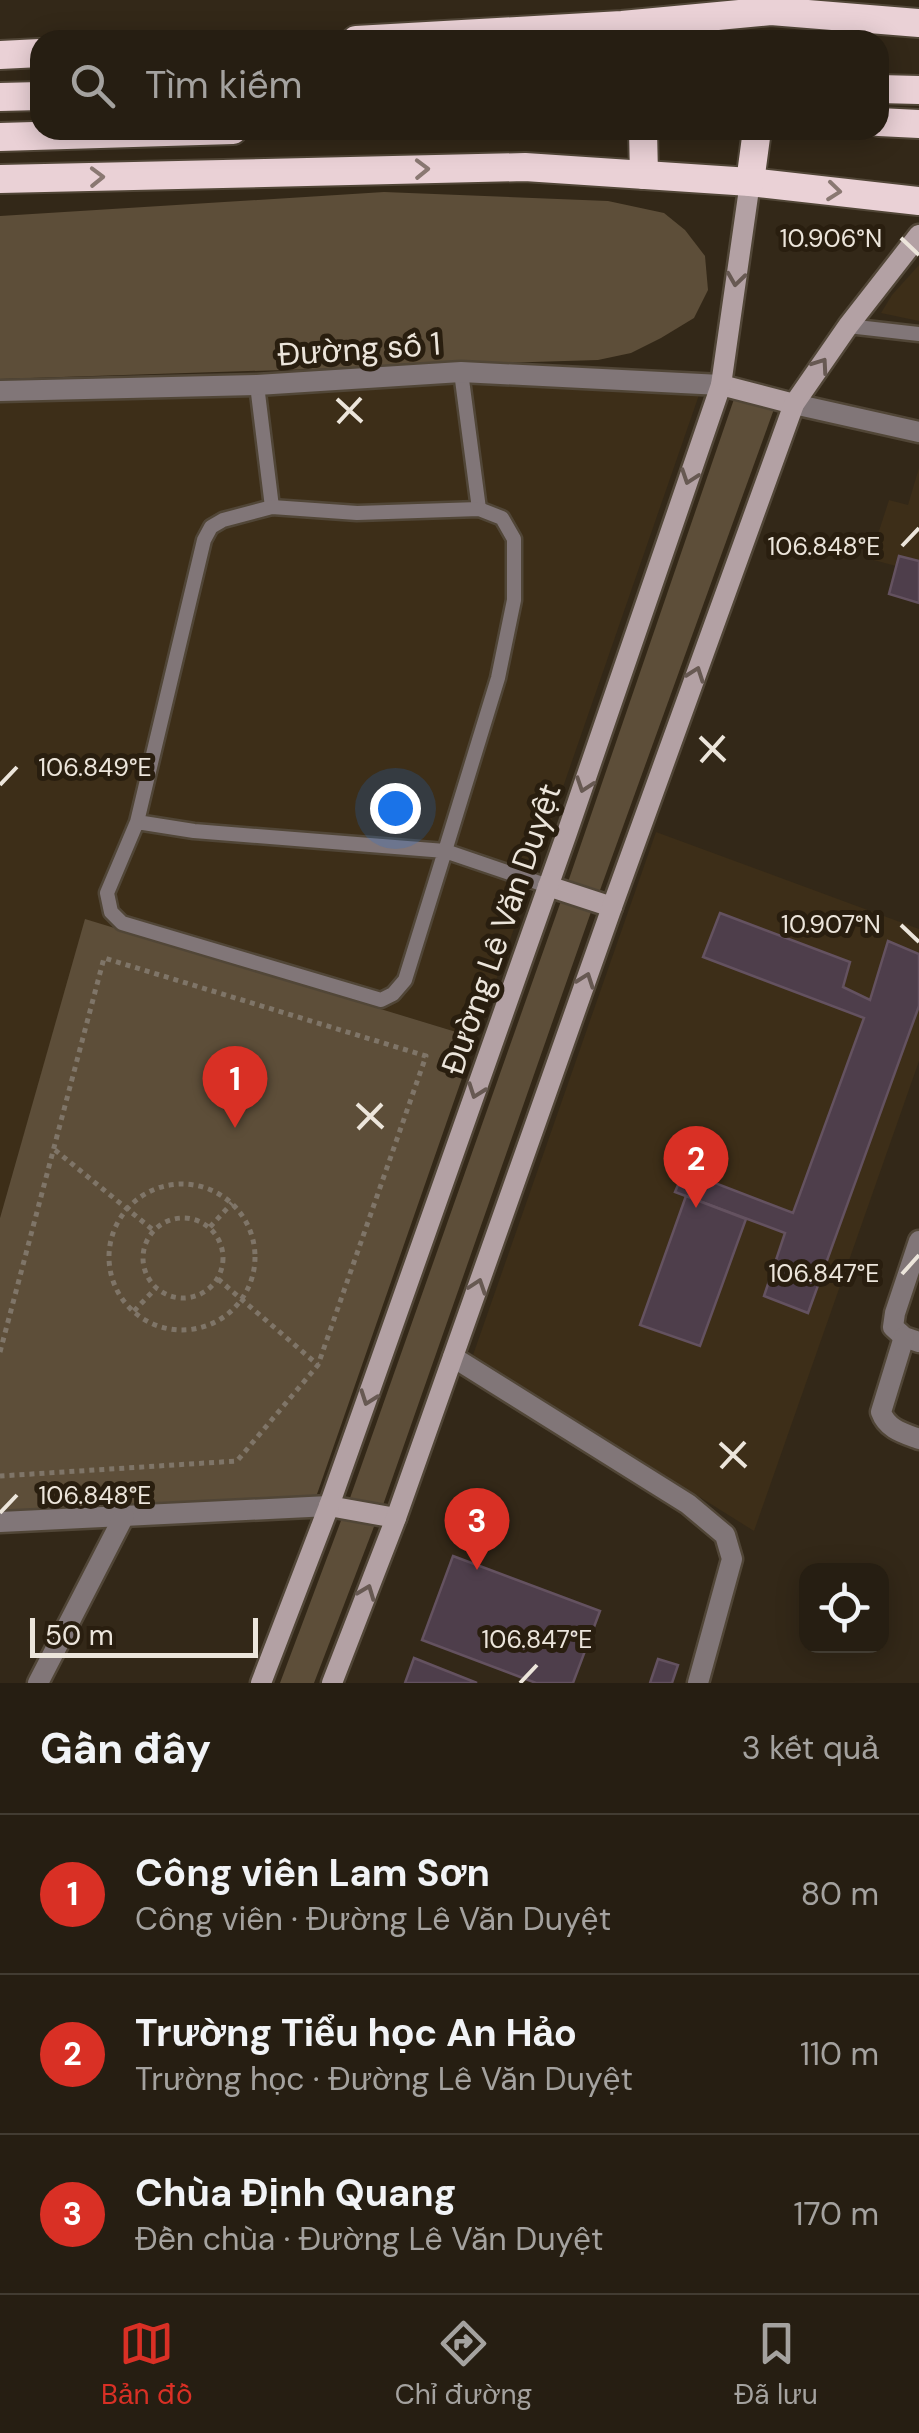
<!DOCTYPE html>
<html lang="vi">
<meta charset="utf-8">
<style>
body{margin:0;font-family:"DM Sans",sans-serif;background:#2e271b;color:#f1f3f6}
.controls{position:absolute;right:30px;bottom:30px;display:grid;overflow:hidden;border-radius:20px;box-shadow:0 5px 25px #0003}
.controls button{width:90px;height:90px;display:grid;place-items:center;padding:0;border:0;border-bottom:2px solid #423c32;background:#261e12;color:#f1f3f6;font:50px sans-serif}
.scale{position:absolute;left:30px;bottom:25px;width:228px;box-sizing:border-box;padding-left:10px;border:5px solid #ece5db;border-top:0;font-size:28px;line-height:35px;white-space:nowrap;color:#ece5db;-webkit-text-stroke:8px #291e0f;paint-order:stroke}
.you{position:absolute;left:395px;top:808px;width:35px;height:35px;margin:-25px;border:8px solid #fff;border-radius:50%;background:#1a73e8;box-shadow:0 0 0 15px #1a73e833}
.badge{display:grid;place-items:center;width:65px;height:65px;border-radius:50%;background:#d93025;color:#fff;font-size:32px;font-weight:700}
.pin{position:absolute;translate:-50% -82px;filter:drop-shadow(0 2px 5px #0008)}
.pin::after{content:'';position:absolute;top:52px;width:35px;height:30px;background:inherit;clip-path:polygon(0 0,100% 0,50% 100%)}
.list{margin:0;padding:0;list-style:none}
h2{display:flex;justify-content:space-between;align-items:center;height:130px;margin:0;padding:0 40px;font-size:42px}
h2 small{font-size:32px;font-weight:400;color:#a4a29f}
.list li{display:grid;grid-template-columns:65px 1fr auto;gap:30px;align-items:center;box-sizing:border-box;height:160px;padding:0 40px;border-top:2px solid #423c32}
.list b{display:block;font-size:38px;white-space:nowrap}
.list p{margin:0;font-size:32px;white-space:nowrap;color:#a4a29f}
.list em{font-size:32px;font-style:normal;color:#a4a29f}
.icon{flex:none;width:55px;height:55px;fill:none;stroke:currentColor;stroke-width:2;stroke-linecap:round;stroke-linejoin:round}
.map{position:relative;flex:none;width:919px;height:1683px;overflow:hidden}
.search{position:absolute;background:#261e12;box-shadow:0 5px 25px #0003;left:30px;right:30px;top:30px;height:110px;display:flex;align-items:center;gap:25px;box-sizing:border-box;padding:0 35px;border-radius:30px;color:#a4a29f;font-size:38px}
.sheet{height:610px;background:#261e12}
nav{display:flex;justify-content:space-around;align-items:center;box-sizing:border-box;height:140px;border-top:2px solid #423c32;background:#261e12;font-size:28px;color:#a4a29f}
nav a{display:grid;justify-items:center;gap:5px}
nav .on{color:#d93025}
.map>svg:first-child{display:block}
.built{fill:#3d2e18}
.green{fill:#5d4e39}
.building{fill:#4e3e4b;stroke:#645260;stroke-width:2.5}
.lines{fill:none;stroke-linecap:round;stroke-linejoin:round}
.service-casing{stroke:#514637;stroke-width:19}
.minor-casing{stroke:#514637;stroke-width:25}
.secondary-casing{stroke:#514637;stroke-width:25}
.trunk-casing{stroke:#514637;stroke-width:32}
.path{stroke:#7f7568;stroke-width:5;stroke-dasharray:5 5;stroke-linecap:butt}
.service{stroke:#817678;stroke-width:14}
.minor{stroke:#817678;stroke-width:20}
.secondary{stroke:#b3a1a4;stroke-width:20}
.trunk{stroke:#ead1d6;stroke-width:28}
.oneway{stroke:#8a7872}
.oneway2{stroke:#675952}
.ticks{fill:none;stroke:#ece5db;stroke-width:4}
.labels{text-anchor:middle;stroke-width:10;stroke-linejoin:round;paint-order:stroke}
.street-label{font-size:32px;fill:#ece5db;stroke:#291e0f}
.ticks-label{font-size:25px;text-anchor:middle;fill:#ece5db;stroke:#291e0f;stroke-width:10;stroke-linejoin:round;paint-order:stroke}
</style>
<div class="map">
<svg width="919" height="1683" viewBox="0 0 919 1683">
<rect width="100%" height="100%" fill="#332818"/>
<g class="built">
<path d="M919 265V321L881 313 892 295Z"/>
<path d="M455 383 699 395 476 1038 86 920 0 1218V401L250 396Z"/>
<path d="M919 468V603L889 594 896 566 870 559 889 500 908 505Z"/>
<path d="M656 832 919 929V1061L754 1531 473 1355Z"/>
</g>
<g class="green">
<path d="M384 192 608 201 664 213 685 230 705 256 708 290 694 318 661 338 631 353 598 360 0 379V216Z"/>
<path d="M734 399 774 409 599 893 568 882Z"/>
<path d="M561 901 591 912 383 1505 350 1498Z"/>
<path d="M85 919 476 1038 316 1497 0 1512V1218Z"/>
<path d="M342 1518 375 1524 314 1683H280Z"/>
</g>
<g class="building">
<path d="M899 556 919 561V603L889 594Z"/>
<path d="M720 913 850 962 843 987 870 1000 888 941 919 954V1006L808 1313 764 1296 785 1233 675 1192 684 1171 793 1213 864 1018 703 957Z"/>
<path d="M686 1196 746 1219 700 1346 640 1325Z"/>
<path d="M453 1556 600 1611 573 1683H536L422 1640Z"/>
<path d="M414 1658 477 1683H405Z"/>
<path d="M658 1659 678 1665 672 1683H650Z"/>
</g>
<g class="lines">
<g class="service-casing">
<g id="service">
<path d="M848 326 919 334"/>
<path d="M461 372 479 509"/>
<path d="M257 385 272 507"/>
<path d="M137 822 194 831 445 851 498 678 514 600V539L502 518 479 509 357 513 272 507 223 520 211 527 204 540 137 822 107 893 111 912 122 923 381 1000 393 994 405 980 445 851 548 886"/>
</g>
</g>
<g class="minor-casing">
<g id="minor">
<path d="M0 391 257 385 461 372 721 385"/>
<path d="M794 404 919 432"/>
<path d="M919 1241 895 1313 893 1327 904 1337 919 1342"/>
<path d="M904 1337 881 1412C887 1429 903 1433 919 1439"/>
<path d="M453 1357 688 1504 725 1535 732 1559 698 1683"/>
<path d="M0 1522 329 1506"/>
<path d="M38 1683 124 1516"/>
</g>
</g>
<g class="secondary-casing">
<g id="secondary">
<path d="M721 385 794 404"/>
<path d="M548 886 612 907"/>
<path d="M329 1506 396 1518"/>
<path d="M261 1683 329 1506 368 1396 567 833 721 385 750 182"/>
<path d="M332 1683 396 1518 612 907 794 404 848 326 919 235"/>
</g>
</g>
<g class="trunk-casing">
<g id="trunk">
<path d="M356 40 622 25 771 11 919 23"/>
<path d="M0 55 40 53"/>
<path d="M879 89 919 90"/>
<path d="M0 97 40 96"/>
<path d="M879 122 919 124"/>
<path d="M643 130 644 175"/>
<path d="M0 137 233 130"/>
<path d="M0 179 525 167 750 182 919 201"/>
<path d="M750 182 757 130"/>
</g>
</g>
<g class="path">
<path d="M55 1150 153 1230"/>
<circle cx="182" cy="1257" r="73"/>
<circle cx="183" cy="1258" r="40"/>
<path d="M210 1227 232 1203"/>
<path d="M218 1279 318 1365"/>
<path d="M134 1311 156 1288"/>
<path d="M0 1352 104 958 426 1056 318 1365 237 1461 0 1476"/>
</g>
<use href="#service" class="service"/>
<use href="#minor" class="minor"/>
<use href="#secondary" class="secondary"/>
<use href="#trunk" class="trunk"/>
</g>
<defs><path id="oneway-chevron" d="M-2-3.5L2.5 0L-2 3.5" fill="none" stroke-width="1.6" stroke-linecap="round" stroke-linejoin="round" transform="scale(2.5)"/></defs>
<g class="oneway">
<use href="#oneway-chevron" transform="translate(422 169) rotate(-1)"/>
<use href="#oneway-chevron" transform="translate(97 177) rotate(-1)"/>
<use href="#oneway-chevron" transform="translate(834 191) rotate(6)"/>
</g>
<g class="oneway2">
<use href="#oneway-chevron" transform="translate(736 279) rotate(98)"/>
<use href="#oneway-chevron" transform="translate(821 365) rotate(-55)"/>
<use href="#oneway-chevron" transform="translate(689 477) rotate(109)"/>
<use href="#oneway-chevron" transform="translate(696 674) rotate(-70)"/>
<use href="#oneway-chevron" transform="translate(584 785) rotate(109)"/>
<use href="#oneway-chevron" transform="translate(586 980) rotate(-70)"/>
<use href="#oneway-chevron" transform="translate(476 1091) rotate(110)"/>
<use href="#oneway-chevron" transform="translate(478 1286) rotate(-71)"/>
<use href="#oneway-chevron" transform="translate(368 1398) rotate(110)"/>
<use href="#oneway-chevron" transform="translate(367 1592) rotate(-69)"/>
</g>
<path class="ticks" d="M901 238 919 255M337 399 362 422M338 423 361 398M902 546 919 528M700 737 725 761M701 762 724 736M0 785 17 767M901 925 919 942M357 1104 383 1128M358 1129 382 1104M902 1274 919 1255M720 1443 746 1467M721 1468 745 1442M0 1513 17 1495M520 1683 537 1665"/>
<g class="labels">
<g class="street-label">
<text transform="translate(359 349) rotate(-4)" y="11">Đường số 1</text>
<text transform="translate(501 929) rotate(-71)" y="11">Đường Lê Văn Duyệt</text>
</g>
</g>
<g class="ticks-label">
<text x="831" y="247">10.906°N</text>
<text x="824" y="555">106.848°E</text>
<text x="95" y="776">106.849°E</text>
<text x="831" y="933">10.907°N</text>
<text x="824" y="1282">106.847°E</text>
<text x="95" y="1504">106.848°E</text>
<text x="537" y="1648">106.847°E</text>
</g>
</svg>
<div class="controls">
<button><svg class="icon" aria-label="locate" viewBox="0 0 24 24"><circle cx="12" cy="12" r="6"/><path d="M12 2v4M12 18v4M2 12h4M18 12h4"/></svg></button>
</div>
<div class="scale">50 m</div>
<div class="you"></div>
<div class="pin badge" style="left:235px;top:1128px">1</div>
<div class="pin badge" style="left:696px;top:1208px">2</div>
<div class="pin badge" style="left:477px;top:1570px">3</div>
<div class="search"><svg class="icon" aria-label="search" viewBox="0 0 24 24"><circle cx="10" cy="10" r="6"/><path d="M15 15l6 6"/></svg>Tìm kiếm</div>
</div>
<section class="sheet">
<h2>Gần đây<small>3 kết quả</small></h2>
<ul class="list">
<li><span class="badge">1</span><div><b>Công viên Lam Sơn</b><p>Công viên · Đường Lê Văn Duyệt</p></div><em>80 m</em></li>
<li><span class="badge">2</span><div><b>Trường Tiểu học An Hảo</b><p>Trường học · Đường Lê Văn Duyệt</p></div><em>110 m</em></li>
<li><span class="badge">3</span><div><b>Chùa Định Quang</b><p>Đền chùa · Đường Lê Văn Duyệt</p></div><em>170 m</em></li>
</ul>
</section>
<nav>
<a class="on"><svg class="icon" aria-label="map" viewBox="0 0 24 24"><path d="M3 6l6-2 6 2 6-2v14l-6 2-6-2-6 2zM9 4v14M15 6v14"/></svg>Bản đồ</a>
<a><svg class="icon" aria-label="directions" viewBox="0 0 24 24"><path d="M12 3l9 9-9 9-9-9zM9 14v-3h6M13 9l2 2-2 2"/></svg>Chỉ đường</a>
<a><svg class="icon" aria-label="saved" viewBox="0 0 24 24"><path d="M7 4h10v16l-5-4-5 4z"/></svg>Đã lưu</a>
</nav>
